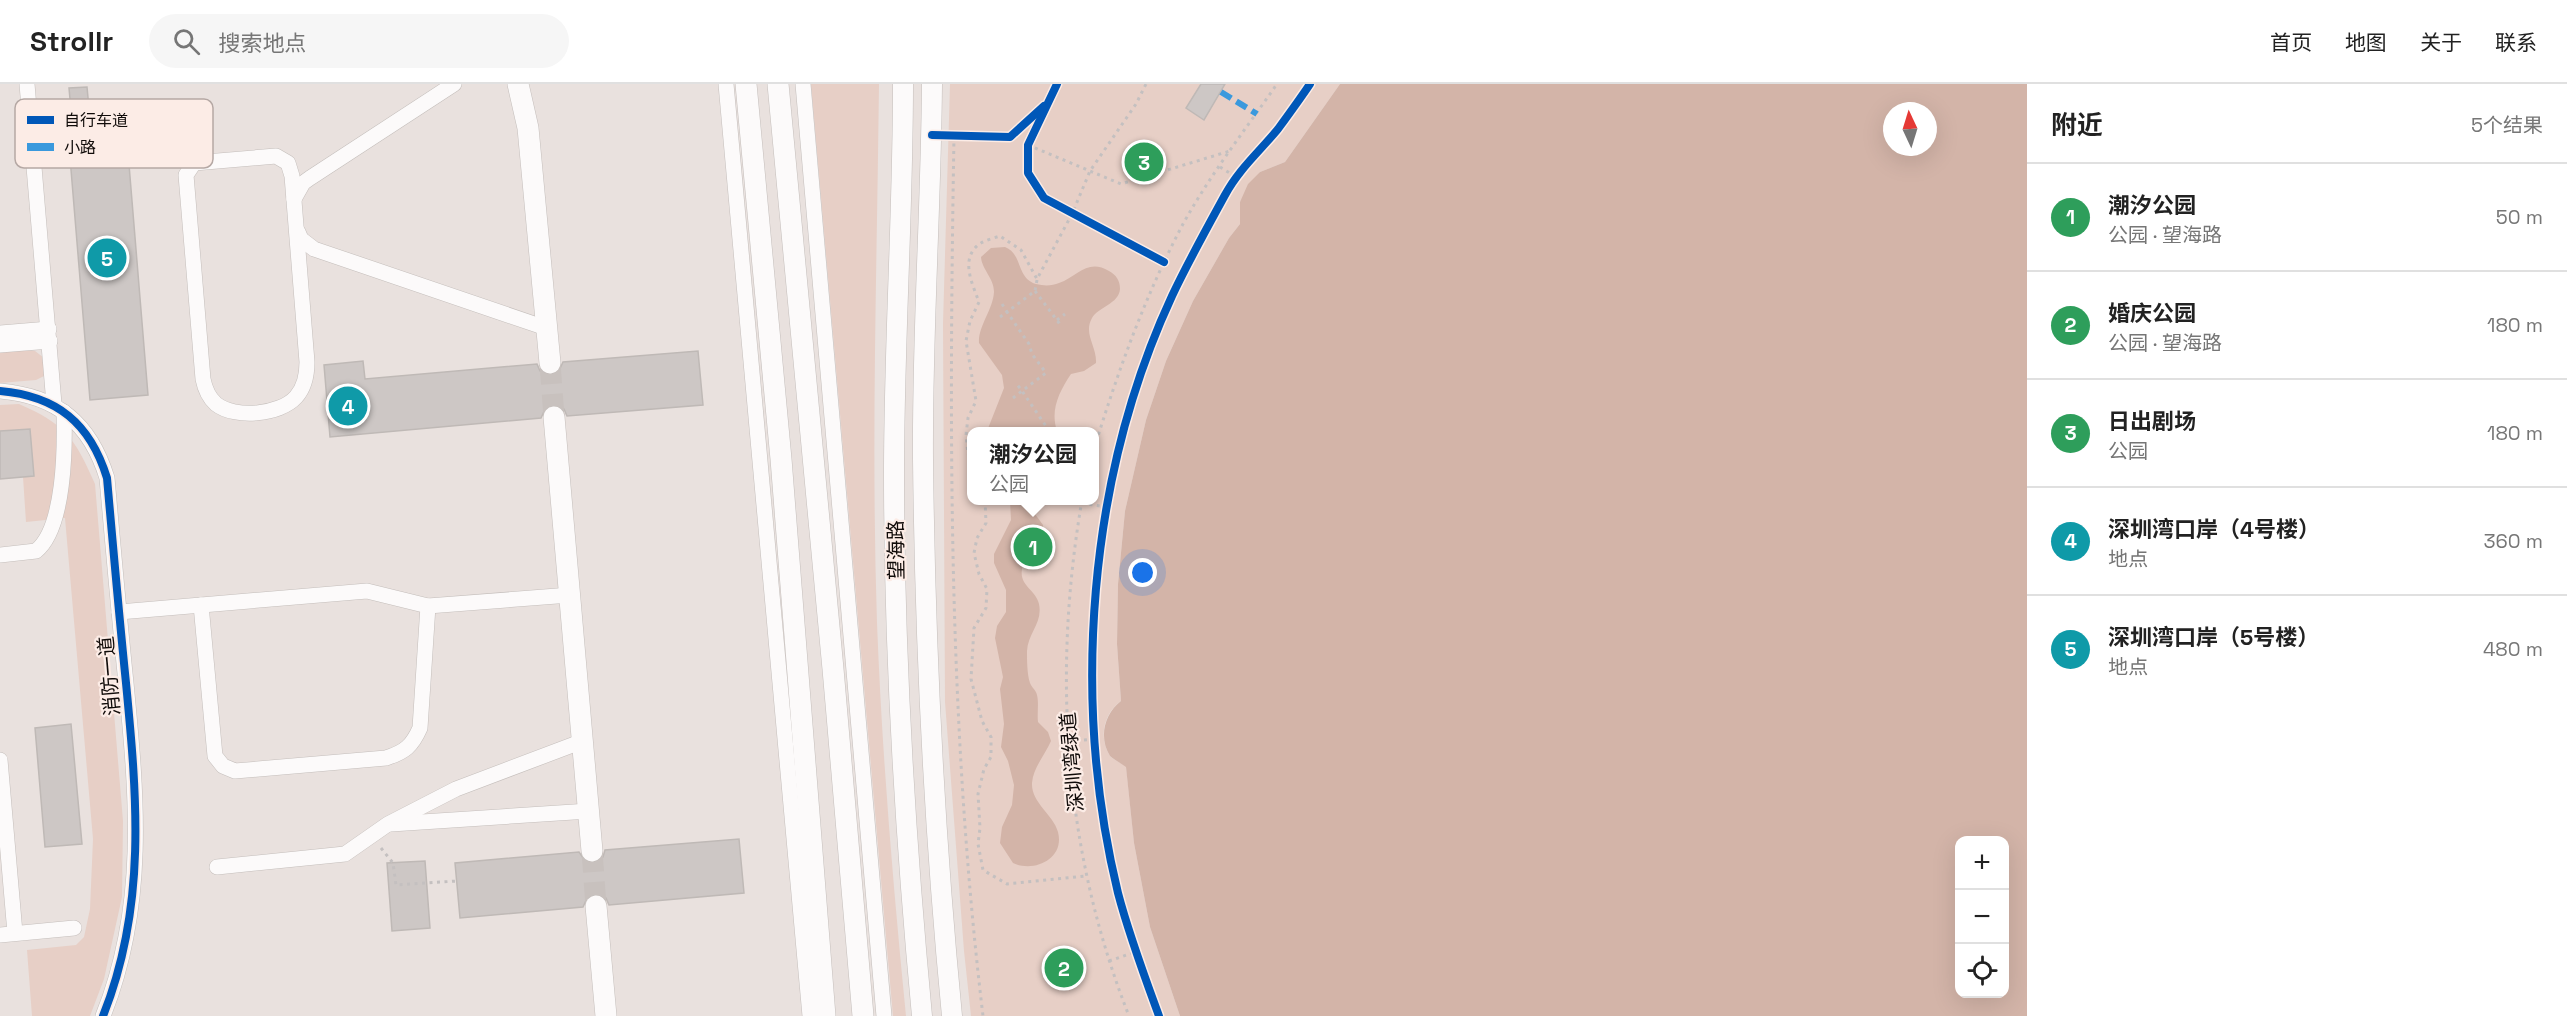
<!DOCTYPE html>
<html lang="zh">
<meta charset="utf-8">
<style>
body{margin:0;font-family:"Space Grotesk","Noto Sans SC",sans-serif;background:#f6f6f6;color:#222}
.controls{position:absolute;right:18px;bottom:18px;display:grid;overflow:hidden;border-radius:12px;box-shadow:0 6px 24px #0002}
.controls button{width:54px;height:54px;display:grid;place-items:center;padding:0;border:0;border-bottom:2px solid #e0e0e0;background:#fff;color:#222;font:30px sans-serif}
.compass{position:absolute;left:1883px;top:18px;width:54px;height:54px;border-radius:50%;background:#fff;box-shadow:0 6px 24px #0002;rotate:356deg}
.you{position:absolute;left:1143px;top:489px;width:21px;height:21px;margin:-15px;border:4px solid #fff;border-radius:50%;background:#1a73e8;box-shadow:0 0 0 9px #1a73e833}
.badge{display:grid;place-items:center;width:39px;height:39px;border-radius:50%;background:#0b8043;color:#fff;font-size:20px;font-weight:700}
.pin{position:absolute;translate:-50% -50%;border:3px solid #fff;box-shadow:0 2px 6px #0006}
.popup{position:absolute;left:967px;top:343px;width:132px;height:78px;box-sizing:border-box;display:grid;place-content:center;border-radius:12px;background:#fff;filter:drop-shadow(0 2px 4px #0005);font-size:20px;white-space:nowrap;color:#767676}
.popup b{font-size:22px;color:#222}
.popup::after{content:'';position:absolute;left:50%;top:100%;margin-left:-12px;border:12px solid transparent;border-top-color:#fff}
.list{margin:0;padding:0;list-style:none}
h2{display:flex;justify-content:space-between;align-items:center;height:78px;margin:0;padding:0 24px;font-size:26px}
h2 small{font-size:20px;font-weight:400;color:#767676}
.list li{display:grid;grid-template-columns:39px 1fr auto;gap:18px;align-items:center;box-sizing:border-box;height:108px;padding:0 24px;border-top:2px solid #e0e0e0}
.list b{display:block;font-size:22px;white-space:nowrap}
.list p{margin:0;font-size:20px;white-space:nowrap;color:#767676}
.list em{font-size:20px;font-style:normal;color:#767676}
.icon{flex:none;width:33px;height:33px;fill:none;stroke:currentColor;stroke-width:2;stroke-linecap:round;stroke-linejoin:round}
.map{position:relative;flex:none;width:2027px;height:932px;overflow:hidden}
header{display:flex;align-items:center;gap:36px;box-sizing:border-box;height:84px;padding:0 30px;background:#fff;border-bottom:2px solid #e0e0e0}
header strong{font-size:28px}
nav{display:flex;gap:33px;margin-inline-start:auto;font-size:21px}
.search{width:420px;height:54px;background:#f6f6f6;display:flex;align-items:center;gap:15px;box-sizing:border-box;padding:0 21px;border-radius:33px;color:#767676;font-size:22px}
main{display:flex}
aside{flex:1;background:#fff}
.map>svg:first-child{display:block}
.green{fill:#e7cfc6;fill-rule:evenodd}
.water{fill:#d3b4a8;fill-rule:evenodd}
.building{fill:#cdc7c5;stroke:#bfb9b6;stroke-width:1.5}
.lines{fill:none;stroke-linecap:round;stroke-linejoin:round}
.highway-tunnel{stroke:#c8c1be;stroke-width:21;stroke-dasharray:21 10;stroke-linecap:butt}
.minor-casing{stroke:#c4bebb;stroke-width:16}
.major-casing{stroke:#c4bebb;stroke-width:21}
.highway-casing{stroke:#c4bebb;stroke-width:22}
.path{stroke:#c4c0c0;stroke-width:3;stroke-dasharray:3 4.5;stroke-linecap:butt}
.minor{stroke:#fcfafa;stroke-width:15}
.major{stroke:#fcfafa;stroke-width:20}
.highway{stroke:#fcfafa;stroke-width:21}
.quiet{stroke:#3a99dd;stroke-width:6;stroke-dasharray:12 6;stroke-linecap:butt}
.cycleway-casing{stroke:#fcece6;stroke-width:11}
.cycleway{stroke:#0057b8;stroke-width:8}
.labels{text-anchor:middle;stroke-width:4.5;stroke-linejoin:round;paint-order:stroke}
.street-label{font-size:20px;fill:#100b09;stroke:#fcece6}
.key{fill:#fcece6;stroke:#b5a8a4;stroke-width:1.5}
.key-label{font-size:16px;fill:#100b09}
</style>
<header>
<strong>Strollr</strong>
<div class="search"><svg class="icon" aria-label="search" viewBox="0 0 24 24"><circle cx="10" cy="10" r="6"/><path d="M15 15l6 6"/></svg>搜索地点</div>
<nav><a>首页</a><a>地图</a><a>关于</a><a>联系</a></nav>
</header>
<main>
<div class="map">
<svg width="2027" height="932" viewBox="0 0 2027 932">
<rect width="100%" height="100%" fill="#e9e1de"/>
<g class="green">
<path d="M811 0H879C877 180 871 360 877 539 882 670 893 801 906 932H893Z"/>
<path d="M950 0H1340L1285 78 1260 88 1240 118V140L1229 154 1193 217 1166 277 1146 336 1125 427 1118 500 1117 560 1121 617C1104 629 1098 653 1110 672 1114 676 1121 679 1126 682L1134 759 1150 843 1180 932H971L964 867 945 618 943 240ZM972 348H1094V416H972Z"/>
<path d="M27 266 35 267 44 274V292L36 296 0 299V268Z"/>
<path d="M19 320C65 340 75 354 95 400L123 737 122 813 104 895 90 932H32L27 866 76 861 84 853 90 825 93 755 65 434 26 438 23 393 34 391 30 345 0 347V321Z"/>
</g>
<g class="water">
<path d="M1340 0H2027V932H1180L1150 843 1134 759 1126 683C1121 679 1114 676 1110 672 1098 653 1105 629 1121 617L1117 560 1118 500 1125 427 1146 336 1166 277 1193 217 1229 154 1240 140V118L1248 100 1260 88 1285 78ZM1892 27H1928V63H1892ZM2004 756V910H1960V756Z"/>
<path d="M1005 163C1023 170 1016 194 1036 200 1044 202 1052 202 1059 199 1078 192 1088 174 1109 187 1116 191 1120 196 1120 205 1119 220 1098 223 1092 234 1083 250 1097 262 1096 279L1084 287 1071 290C1059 308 1050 326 1057 347H987L1004 304 1002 291 979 259C978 242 993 226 994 208 994 194 982 186 981 173L991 164Z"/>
<path d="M1010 417H1032L1035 430 1043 441C1044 464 1025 466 1022 485 1019 502 1036 506 1039 520 1043 539 1028 549 1027 567 1027 576 1027 590 1030 599 1032 604 1036 606 1037 611 1039 619 1037 630 1038 638L1048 648 1051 657C1045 671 1033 684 1032 699 1031 719 1053 730 1058 748 1065 775 1034 789 1013 779L1000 759 1002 743 1012 721 1014 701 1008 677 1001 663 1004 640 1000 605 1003 593 995 554 997 542 1006 528V506L994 479V470L1011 436Z"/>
</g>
<g class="building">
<path d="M1201 0H1225L1204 36 1186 24Z"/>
<path d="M87 3 90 35 125 32 148 311 90 316 67 37H72L69 4Z"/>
<path d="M698 267 703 321 567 332 564 325 553 320 546 323 541 334 330 353 324 281 363 277 365 295 537 280 540 287 551 292 558 289 563 278Z"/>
<path d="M30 345 34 392 0 395V347Z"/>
<path d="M71 640 82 760 45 763 35 644Z"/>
<path d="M739 755 744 809 609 821 606 814 595 809 588 812 583 823 460 834 455 779 579 768 586 778 594 780 603 773 605 766Z"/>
<path d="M425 777 430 844 392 847 387 779Z"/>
</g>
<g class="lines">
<g class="highway-tunnel">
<path d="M550 279 554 333"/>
<path d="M592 767 596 822"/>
</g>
<g class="minor-casing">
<g id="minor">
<path d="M27 0 54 320"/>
<path d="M726 0 810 932"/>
<path d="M803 0 884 932"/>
<path d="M276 72 288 79 292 92 307 278C307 291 305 303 296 313 280 331 235 335 216 320 208 313 205 305 203 295L186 91 194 79Z"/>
<path d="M294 115 303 99 310 94 454 0"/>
<path d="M298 148 301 155 314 165 546 244"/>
<path d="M0 249 49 245"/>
<path d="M0 261 50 257"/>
<path d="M0 307C57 312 90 339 107 394 113 462 119 531 126 599 137 713 147 822 103 932"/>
<path d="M0 471 36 467C65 444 65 362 64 328"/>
<path d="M201 521 215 672 223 682 235 687 386 674C405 668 412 662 420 644L428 522"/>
<path d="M119 528 367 507 428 522 570 511"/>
<path d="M0 676 15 849"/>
<path d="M391 740 589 727"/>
<path d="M217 783 345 770 388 740 456 705 583 657"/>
<path d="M0 851 74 844"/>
</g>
</g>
<g class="major-casing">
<g id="major">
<path d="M903 0C903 130 894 259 894 389 894 570 905 752 922 932"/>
<path d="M932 0C931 125 922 250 923 375 925 561 934 747 952 932"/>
</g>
</g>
<g class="highway-casing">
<g id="highway">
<path d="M518 0 528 44 550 279"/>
<path d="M746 0 781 375 825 932"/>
<path d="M778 0 833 585 863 932"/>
<path d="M554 333 592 767"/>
<path d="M596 822 606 932"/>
</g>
</g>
<g class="path">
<path d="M954 52C949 345 948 640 983 932"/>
<path d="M1028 61 1121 100 1230 67"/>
<path d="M1220 83 1236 93"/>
<path d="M1037 196 1035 207 1007 228 1029 260 1032 270 1046 289 1022 307 1050 348"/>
<path d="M1035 207 1062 243"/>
<path d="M1000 233 1007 228 1002 220"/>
<path d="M1057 236 1065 230"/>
<path d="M1013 314 1022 307 1016 299"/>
<path d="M1064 348H1077"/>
<path d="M1094 365C1118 287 1145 212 1183 140 1210 91 1245 46 1277 0"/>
<path d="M972 380 968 370 966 351 968 334 976 317 966 257 970 237 979 218C972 199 959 173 981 159 986 156 994 154 1000 152L1021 166 1037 195 1072 130 1090 87 1136 20 1146 0"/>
<path d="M985 416 986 439 977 454 974 469 979 490 987 505 986 524 974 544 971 595 982 637 991 653V673L984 685 978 710 980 744 978 760 983 786 1007 800 1086 792"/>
<path d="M1082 416C1052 590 1064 767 1129 932"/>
<path d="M1082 419 1106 423"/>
<path d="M1069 657 1096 655"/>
<path d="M381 764 393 779 396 801 457 797"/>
<path d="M1109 877 1135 868"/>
</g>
<use href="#minor" class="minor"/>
<use href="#major" class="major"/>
<use href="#highway" class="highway"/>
<path class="quiet" d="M1221 8 1257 30"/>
<g class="cycleway-casing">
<g id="cycleway">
<path d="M1057 0 1028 61V89L1044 114 1164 178"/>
<path d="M932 51 1010 53 1044 22"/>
<path d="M0 307C57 312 90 339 107 394 113 462 119 531 126 599 137 713 147 822 103 932"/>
<path d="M1159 932C1144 891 1129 851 1118 809 1071 616 1088 393 1172 212 1188 178 1207 144 1225 111 1239 85 1260 67 1278 45 1289 30 1300 15 1310 0"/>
</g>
</g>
<use href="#cycleway" class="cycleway"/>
</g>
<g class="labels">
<g class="street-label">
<text transform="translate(896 466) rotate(-91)" y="7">望海路</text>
<text transform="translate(109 592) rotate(-95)" y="7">消防一道</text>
<text transform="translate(1072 678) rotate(-95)" y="7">深圳湾绿道</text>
</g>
</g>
<rect x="15" y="15" width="198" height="69" rx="9" class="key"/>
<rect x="27" y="32" width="27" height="8" fill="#0057b8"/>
<rect x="27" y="59" width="27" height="8" fill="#3a99dd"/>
<g class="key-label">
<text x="64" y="42">自行车道</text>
<text x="64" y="69">小路</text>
</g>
</svg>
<div class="controls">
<button>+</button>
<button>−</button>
<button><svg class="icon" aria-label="locate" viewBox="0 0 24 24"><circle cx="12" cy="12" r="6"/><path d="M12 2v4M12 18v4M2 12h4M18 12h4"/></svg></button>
</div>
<svg class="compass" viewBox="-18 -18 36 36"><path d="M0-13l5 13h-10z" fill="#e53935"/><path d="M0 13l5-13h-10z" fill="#767676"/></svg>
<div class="you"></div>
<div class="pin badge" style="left:1033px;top:463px;background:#2e9e5b">1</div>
<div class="popup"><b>潮汐公园</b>公园</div>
<div class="pin badge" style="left:1064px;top:884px;background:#2e9e5b">2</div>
<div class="pin badge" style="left:1144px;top:78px;background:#2e9e5b">3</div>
<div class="pin badge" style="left:348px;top:322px;background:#0f9aa8">4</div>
<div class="pin badge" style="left:107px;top:174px;background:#0f9aa8">5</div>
</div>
<aside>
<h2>附近<small>5个结果</small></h2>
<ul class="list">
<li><span class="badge" style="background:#2e9e5b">1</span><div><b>潮汐公园</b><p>公园 · 望海路</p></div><em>50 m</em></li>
<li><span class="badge" style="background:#2e9e5b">2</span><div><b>婚庆公园</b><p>公园 · 望海路</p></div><em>180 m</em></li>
<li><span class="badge" style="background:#2e9e5b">3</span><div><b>日出剧场</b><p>公园</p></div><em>180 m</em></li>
<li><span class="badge" style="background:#0f9aa8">4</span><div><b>深圳湾口岸（4号楼）</b><p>地点</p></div><em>360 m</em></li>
<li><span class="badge" style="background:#0f9aa8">5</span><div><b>深圳湾口岸（5号楼）</b><p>地点</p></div><em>480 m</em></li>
</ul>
</aside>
</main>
